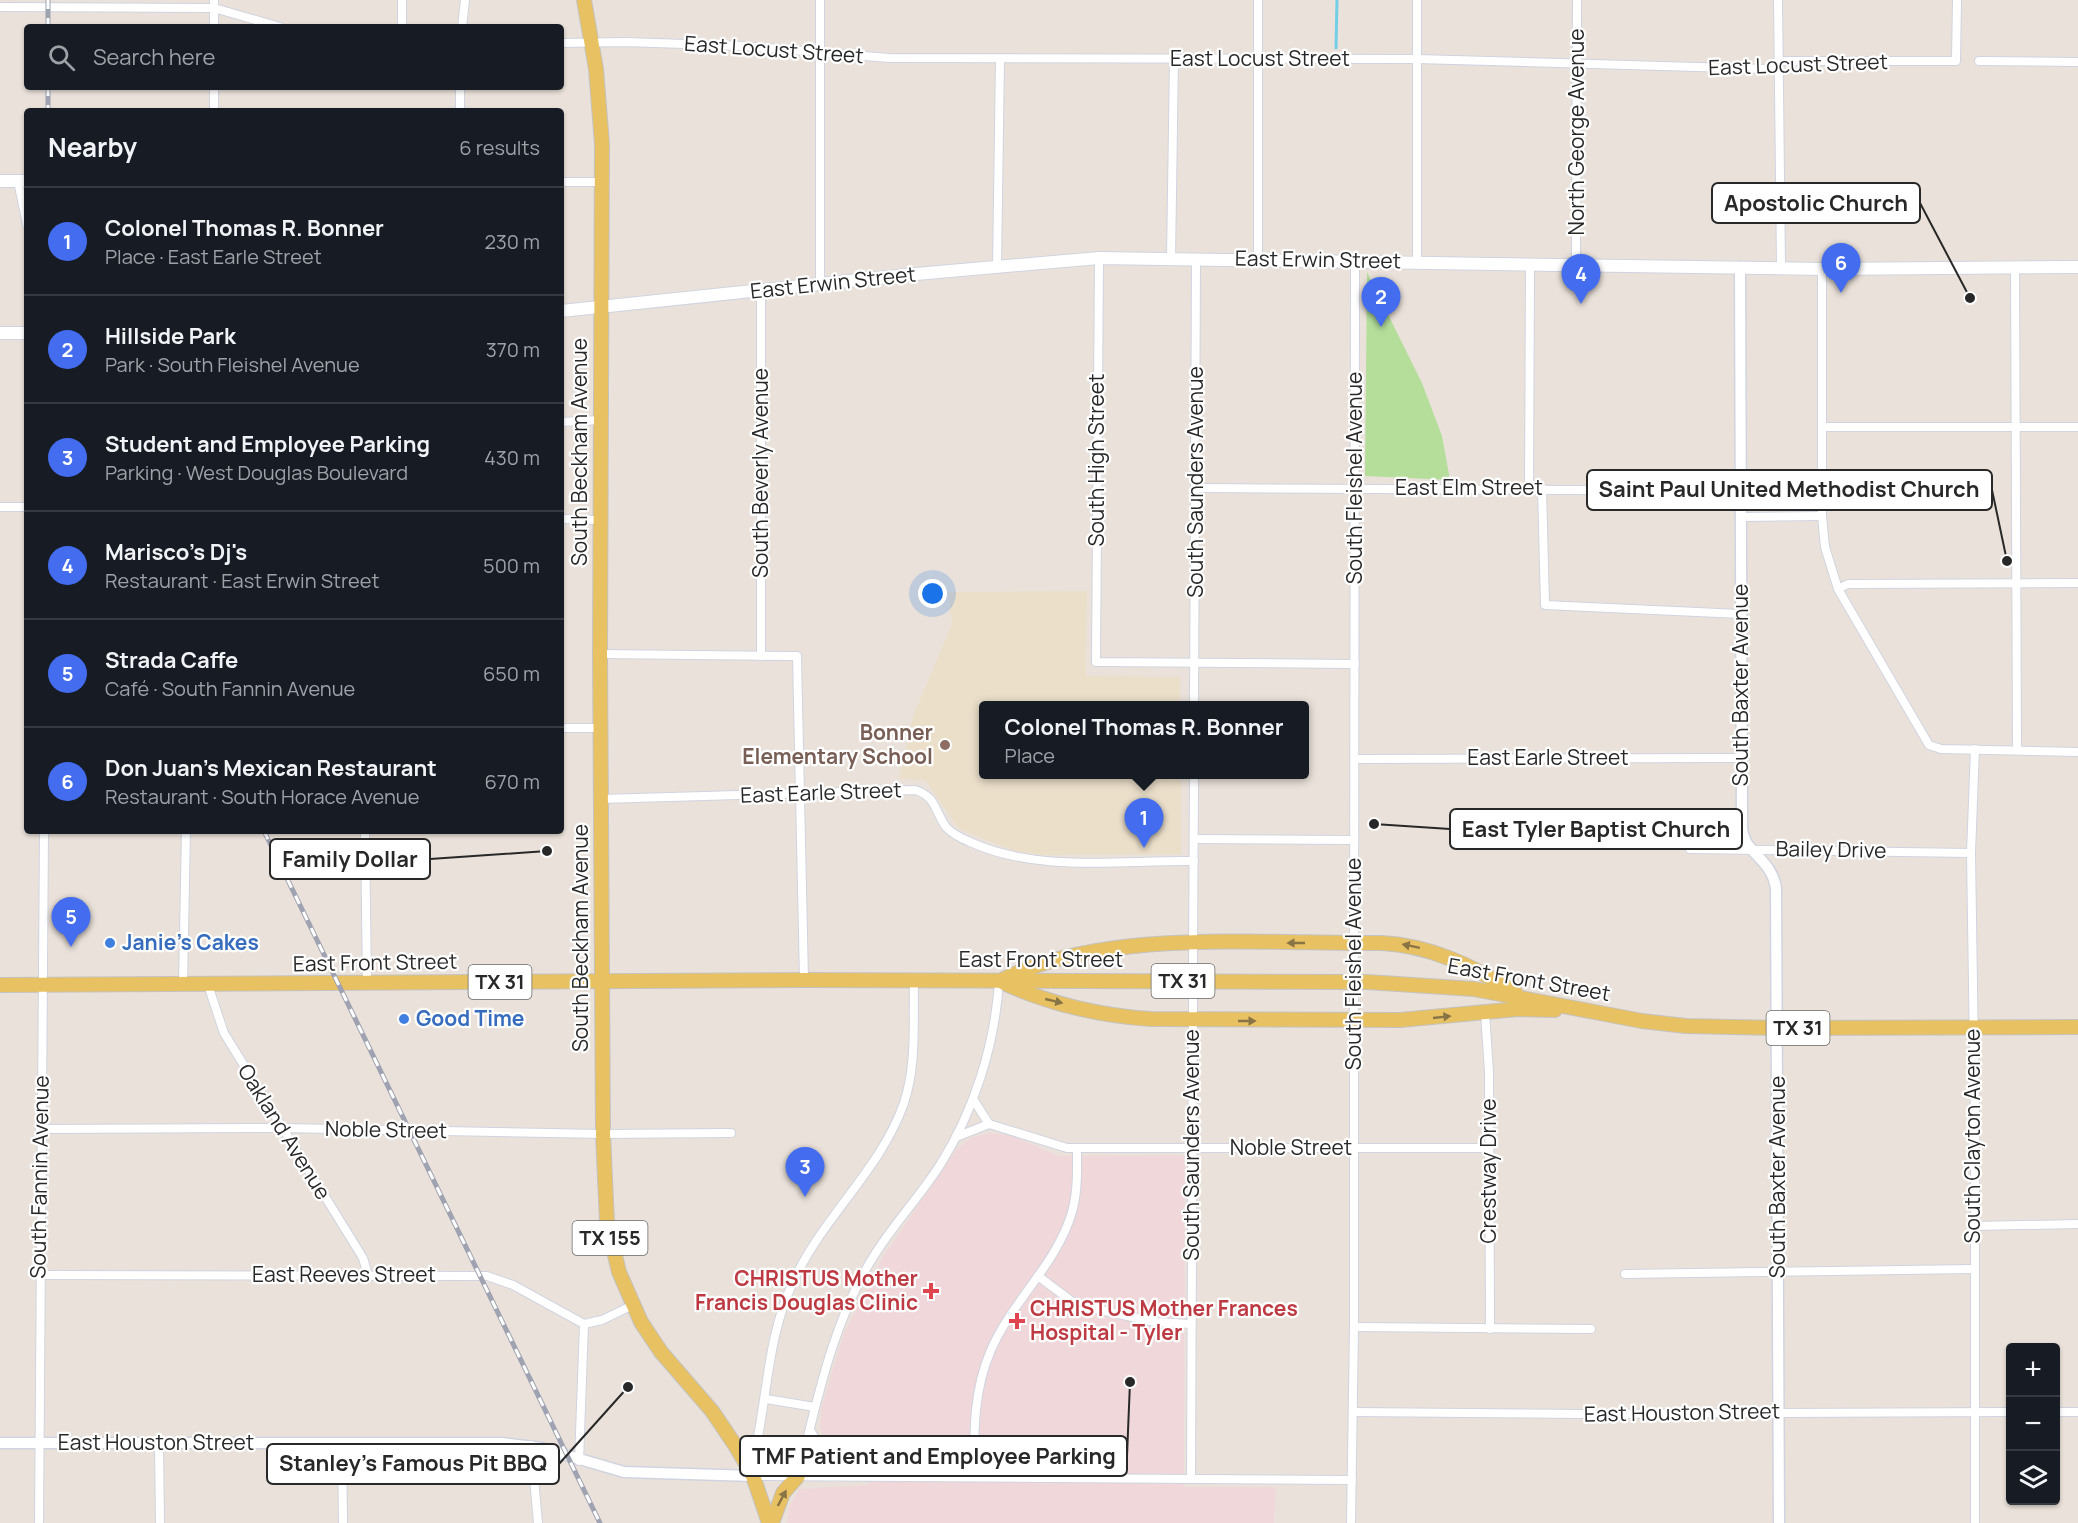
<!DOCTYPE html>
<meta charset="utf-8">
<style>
body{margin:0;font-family:Manrope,sans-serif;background:#20242c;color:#f1f3f6}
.controls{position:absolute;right:18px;bottom:18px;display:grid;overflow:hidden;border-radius:6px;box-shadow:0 2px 4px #0004}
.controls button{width:54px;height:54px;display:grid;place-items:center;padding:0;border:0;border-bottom:2px solid #363941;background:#171b24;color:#f1f3f6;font:30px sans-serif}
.you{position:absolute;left:933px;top:594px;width:21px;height:21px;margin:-15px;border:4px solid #fff;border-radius:50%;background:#1a73e8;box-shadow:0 0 0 9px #1a73e833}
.badge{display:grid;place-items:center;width:39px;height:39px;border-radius:50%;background:#436cef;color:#fff;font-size:20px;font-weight:700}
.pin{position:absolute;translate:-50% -50px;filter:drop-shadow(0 2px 3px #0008)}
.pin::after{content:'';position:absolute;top:32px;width:21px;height:18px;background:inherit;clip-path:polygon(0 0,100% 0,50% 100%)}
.popup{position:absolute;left:979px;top:701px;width:330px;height:78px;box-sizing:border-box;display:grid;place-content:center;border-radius:6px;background:#171b24;filter:drop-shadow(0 2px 4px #0005);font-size:20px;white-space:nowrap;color:#9ea1a6}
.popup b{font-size:22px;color:#f1f3f6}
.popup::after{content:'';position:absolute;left:50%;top:100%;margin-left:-12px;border:12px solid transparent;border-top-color:#171b24}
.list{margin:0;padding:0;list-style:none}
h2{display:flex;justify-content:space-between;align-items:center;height:78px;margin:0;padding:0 24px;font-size:26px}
h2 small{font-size:20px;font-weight:400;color:#9ea1a6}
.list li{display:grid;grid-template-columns:39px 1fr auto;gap:18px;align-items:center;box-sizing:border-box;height:108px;padding:0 24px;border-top:2px solid #363941}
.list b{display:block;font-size:22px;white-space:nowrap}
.list p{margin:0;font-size:20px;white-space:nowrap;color:#9ea1a6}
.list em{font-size:20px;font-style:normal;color:#9ea1a6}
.icon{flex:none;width:33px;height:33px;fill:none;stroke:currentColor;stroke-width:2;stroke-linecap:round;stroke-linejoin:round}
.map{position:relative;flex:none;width:2078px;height:1523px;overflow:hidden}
.search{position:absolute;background:#171b24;box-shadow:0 2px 4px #0004;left:24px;top:24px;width:540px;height:66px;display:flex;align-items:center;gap:15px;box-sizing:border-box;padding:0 21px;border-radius:6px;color:#9ea1a6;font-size:22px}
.panel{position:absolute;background:#171b24;box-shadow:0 2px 4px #0004;left:24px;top:108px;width:540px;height:726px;border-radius:6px}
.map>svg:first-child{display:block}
.education{fill:#ebdfca}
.medical{fill:#f0d8da}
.green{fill:#b4de9a}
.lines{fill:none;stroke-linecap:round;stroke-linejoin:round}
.stream{stroke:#73cee7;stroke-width:3}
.minor-casing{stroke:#d0d4e0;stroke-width:10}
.tertiary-casing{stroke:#d0d4e0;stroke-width:13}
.secondary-casing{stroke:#d0d4e0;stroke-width:14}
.primary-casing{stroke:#c3c3c3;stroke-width:16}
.minor{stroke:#fff;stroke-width:8}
.tertiary{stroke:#fff;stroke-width:10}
.secondary{stroke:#fff;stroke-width:12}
.primary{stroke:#e8c162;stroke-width:14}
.rail-casing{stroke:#9ea2b1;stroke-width:5}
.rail{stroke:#fff;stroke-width:3;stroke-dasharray:9;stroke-linecap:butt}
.minor-bridge-casing{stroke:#d0d4e0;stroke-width:10;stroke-linecap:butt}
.minor-bridge{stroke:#fff;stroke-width:8}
.oneway{fill:#887445}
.education-dot{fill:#8d6e63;stroke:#fff;stroke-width:2}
.shop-dot{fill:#3f7fe0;stroke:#fff;stroke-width:2}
.health-dot{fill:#e0444e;stroke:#fff;stroke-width:2}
.labels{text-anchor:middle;stroke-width:4.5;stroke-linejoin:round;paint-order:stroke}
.shield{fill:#fff;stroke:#686868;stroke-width:1.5}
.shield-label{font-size:20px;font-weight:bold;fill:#282828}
.street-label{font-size:21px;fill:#282828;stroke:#fff}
.education-label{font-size:21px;font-weight:bold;fill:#785e54;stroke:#fff;text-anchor:end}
.shop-label{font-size:21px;font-weight:bold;fill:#366cbe;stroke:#fff;text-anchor:start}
.health-label{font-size:21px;font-weight:bold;fill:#be3a42;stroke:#fff;text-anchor:end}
.leader{fill:none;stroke:#282828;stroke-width:2}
.callout-dot{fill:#282828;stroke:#fff;stroke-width:2}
.callout{fill:#fff;stroke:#282828;stroke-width:2}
.callout-label{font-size:22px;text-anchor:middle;font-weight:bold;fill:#282828}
</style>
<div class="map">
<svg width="2078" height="1523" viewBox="0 0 2078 1523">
<rect width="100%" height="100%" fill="#eae2da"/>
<path class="education" d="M1087 591 1086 676 1180 677V705L984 706V774L1181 775V854L1042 855 1014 851 959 829 925 780 899 779 913 716 952 624 948 592Z"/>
<path class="medical" d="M989 1133 1010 1135 1059 1156 1181 1155 1185 1158 1184 1487H1276L1274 1523H787L789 1507 799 1489 869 1485V1471L846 1465 837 1458 828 1449 820 1428 821 1409 844 1333 884 1255 956 1150 970 1138Z"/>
<path class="green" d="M1367 272 1422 383 1442 436 1450 480 1365 476Z"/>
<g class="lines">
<path class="stream" d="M1336 48 1337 0"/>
<g class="minor-casing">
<g id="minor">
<path d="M214 0V27"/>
<path d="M1417 0V261"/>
<path d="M1778 0 1781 267"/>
<path d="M0 7 214 8 280 27"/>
<path d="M402 27V0"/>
<path d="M462 27 465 0"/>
<path d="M561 43 626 42 743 46 889 58 1417 59 1766 69 1778 61H1956L1957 0"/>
<path d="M1979 61 2078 62"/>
<path d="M214 87V111"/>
<path d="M460 111V87"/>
<path d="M18 181 27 225"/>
<path d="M561 182H603"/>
<path d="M1099 258 1096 662 1355 664"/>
<path d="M1171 259 1174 59"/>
<path d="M1258 260V0"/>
<path d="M1576 264 1577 0"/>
<path d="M997 267 1000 59"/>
<path d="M2015 268 2017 749"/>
<path d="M1822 269V516L1825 547 1838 589 1929 745 1941 749 2078 752"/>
<path d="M820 285V0"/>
<path d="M761 291V656"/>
<path d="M561 422 601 420"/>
<path d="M1822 427H2078"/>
<path d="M1196 488 1742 491"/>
<path d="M1529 488 1530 264"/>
<path d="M1542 488 1545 605 1740 614"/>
<path d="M0 507H27"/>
<path d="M1741 517 1822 516"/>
<path d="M561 519 600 520"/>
<path d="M1838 589 1848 584 2078 583"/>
<path d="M600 654 797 656 804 980"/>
<path d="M1194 706 1196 259"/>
<path d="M561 728H601"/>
<path d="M1975 749 1971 853 1975 1118V1523"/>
<path d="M1355 759 1741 758"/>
<path d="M601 799 915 790C936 796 935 812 946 827 952 834 961 838 970 842 1038 873 1120 860 1194 861"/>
<path d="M365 831 367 984"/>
<path d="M1194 839 1354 840"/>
<path d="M1690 849 1971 853"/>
<path d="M1193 956 1194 774"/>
<path d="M1354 957 1355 260"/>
<path d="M183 985 186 831"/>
<path d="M208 985 224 1033 363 1258 368 1275"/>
<path d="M1485 1013 1489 1072 1490 1329"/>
<path d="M973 1099 989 1124"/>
<path d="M40 1129 282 1128 603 1134 731 1133"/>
<path d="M956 1137 989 1124 1067 1148H1488"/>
<path d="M1974 1226 2078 1224"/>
<path d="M1625 1274 1974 1269"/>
<path d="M39 1275 487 1276 513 1285 584 1324 602 1320 633 1305"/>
<path d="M1038 1276 1070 1300 1082 1306 1155 1322 1191 1324"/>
<path d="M1354 1327 1591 1329"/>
<path d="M766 1399 815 1407"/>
<path d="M1353 1412 1585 1414 2010 1412"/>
<path d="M2056 1412H2078"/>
<path d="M810 1430 832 1466 850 1474"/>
<path d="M159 1444 160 1523"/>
<path d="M342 1444 343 1523"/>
<path d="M531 1445 538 1523"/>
<path d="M742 1456 756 1447C768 1390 768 1334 794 1280 823 1217 881 1169 904 1103 917 1064 913 1021 914 981"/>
<path d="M579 1461 584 1324"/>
<path d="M753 1476 1352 1480"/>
<path d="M798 1476C816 1406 830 1333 866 1269 886 1232 917 1201 940 1165 974 1111 995 1045 999 981"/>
<path d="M974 1477C974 1433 973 1391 991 1350 1012 1301 1057 1264 1072 1212 1078 1191 1077 1170 1077 1148"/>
<path d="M1191 1479 1193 1006"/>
<path d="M39 1523 44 831"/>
<path d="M1351 1523 1354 1327V1006"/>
</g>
</g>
<g class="tertiary-casing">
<g id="tertiary">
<path d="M1740 267 1742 828C1744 854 1771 857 1776 888L1779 1523"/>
<path d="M0 1443H502L542 1448 624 1472 753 1476"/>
</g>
</g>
<g class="secondary-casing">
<g id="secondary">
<path d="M0 181H27"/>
<path d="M561 311 916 274 1099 258 1822 269 2078 267"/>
<path d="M0 333H27"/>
</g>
</g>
<g class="primary-casing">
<g id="primary">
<path d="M584 0 596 69 602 144 600 654 603 1134 607 1222 619 1272 641 1322 661 1352 712 1411 735 1445 753 1476 769 1523"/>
<path d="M1004 979C1107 928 1267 944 1381 943 1430 945 1474 967 1515 992"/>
<path d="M1004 983C1049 1004 1102 1016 1151 1019L1400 1020 1518 1009 1555 1010"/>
<path d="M0 985 804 980 1367 982 1474 989 1642 1021 1686 1026 1779 1028 2078 1027"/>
<path d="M772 1523 783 1493 798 1476"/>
</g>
</g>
<use href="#minor" class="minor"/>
<use href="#tertiary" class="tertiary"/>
<use href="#secondary" class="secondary"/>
<use href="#primary" class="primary"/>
<g class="rail-casing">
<g id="rail">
<path d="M48 0V27"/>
<path d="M48 87V111"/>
<path d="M264 831 600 1523"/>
</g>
</g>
<use href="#rail" class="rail"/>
<g class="minor-bridge-casing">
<g id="minor-bridge">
<path d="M1193 1006V956"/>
<path d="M1354 1006V957"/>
</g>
</g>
<use href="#minor-bridge" class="minor-bridge"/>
</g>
<defs><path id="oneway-solid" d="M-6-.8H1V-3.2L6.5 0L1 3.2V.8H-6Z" transform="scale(1.5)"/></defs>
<g class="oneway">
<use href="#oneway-solid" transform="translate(1296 943) rotate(180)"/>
<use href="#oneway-solid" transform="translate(1411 946) rotate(-168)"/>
<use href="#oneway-solid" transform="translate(1054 1001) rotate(13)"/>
<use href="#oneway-solid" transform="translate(1442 1017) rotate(-6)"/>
<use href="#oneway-solid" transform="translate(1247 1021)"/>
<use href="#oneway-solid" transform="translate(782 1498) rotate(-62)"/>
</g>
<circle class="education-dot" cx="945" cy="745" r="6"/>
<g class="shop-dot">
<circle cx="110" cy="943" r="6"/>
<circle cx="404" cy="1019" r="6"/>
</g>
<g class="health-dot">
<path d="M928 1282h6v6h6v6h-6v6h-6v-6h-6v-6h6z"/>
<path d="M1014 1312h6v6h6v6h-6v6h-6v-6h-6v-6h6z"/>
</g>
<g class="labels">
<g class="shield">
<rect x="1151.5" y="964" width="63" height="34" rx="4.5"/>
<rect x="468.5" y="965" width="63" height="34" rx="4.5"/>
<rect x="1766.5" y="1011" width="63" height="34" rx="4.5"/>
<rect x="572.5" y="1221" width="75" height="34" rx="4.5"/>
</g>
<g class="shield-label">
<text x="1183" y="988">TX 31</text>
<text x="500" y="989">TX 31</text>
<text x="1798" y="1035">TX 31</text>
<text x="610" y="1245">TX 155</text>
</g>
<g class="street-label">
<text transform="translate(774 50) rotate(4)" y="7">East Locust Street</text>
<text x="1260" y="66">East Locust Street</text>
<text transform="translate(1798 65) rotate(-2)" y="7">East Locust Street</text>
<text transform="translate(1577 132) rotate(-90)" y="7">North George Avenue</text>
<text transform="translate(1318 260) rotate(1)" y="7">East Erwin Street</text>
<text transform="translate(833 283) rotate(-6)" y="7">East Erwin Street</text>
<text transform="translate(580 452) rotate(-90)" y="7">South Beckham Avenue</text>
<text transform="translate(1097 460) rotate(-90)" y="7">South High Street</text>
<text transform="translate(761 473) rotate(-90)" y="7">South Beverly Avenue</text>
<text transform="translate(1355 478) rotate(-90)" y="7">South Fleishel Avenue</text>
<text transform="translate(1196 482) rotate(-90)" y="7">South Saunders Avenue</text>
<text x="1469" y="495">East Elm Street</text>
<text transform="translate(1741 685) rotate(-90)" y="7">South Baxter Avenue</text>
<text x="1548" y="765">East Earle Street</text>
<text transform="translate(821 793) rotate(-2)" y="7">East Earle Street</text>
<text transform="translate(1831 850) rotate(1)" y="7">Bailey Drive</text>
<text transform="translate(581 938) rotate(-90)" y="7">South Beckham Avenue</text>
<text x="1041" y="967">East Front Street</text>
<text transform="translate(375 963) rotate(-1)" y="7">East Front Street</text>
<text transform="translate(1354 964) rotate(-90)" y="7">South Fleishel Avenue</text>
<text transform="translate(1529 980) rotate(10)" y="7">East Front Street</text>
<text transform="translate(386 1130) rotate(1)" y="7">Noble Street</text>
<text transform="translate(284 1132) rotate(58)" y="7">Oakland Avenue</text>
<text transform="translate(1973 1136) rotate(-90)" y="7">South Clayton Avenue</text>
<text transform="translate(1192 1145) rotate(-90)" y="7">South Saunders Avenue</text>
<text x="1291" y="1155">Noble Street</text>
<text transform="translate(1489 1171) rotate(-90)" y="7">Crestway Drive</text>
<text transform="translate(40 1177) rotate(-89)" y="7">South Fannin Avenue</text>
<text transform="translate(1778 1177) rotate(-90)" y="7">South Baxter Avenue</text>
<text x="344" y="1282">East Reeves Street</text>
<text transform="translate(1682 1413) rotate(-1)" y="7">East Houston Street</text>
<text x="156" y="1450">East Houston Street</text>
</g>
<g class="education-label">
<text x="933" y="740">Bonner<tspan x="933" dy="24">Elementary School</tspan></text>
</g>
<g class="shop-label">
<text x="122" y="950">Janie's Cakes</text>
<text x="416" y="1026">Good Time</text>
</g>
<g class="health-label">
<text x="918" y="1286">CHRISTUS Mother<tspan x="918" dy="24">Francis Douglas Clinic</tspan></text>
<text x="1030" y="1316" text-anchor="start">CHRISTUS Mother Frances<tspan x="1030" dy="24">Hospital - Tyler</tspan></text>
</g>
</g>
<path class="leader" d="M1970 298L1920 203M2007 561L1992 490M1374 824L1450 829M547 851L430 859M1130 1382L1127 1456M628 1387L559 1464"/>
<g class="callout-dot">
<circle cx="1970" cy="298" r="6"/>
<circle cx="2007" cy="561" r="6"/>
<circle cx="1374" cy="824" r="6"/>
<circle cx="547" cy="851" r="6"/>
<circle cx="1130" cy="1382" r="6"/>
<circle cx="628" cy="1387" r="6"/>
</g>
<g class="callout">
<rect x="1712" y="183" width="208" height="40" rx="6"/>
<rect x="1587" y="470" width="405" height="40" rx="6"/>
<rect x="1450" y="809" width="292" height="40" rx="6"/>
<rect x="270" y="839" width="160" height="40" rx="6"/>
<rect x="740" y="1436" width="387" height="40" rx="6"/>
<rect x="267" y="1444" width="292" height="40" rx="6"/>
</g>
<g class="callout-label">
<text x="1816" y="211">Apostolic Church</text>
<text x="1789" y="497">Saint Paul United Methodist Church</text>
<text x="1596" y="837">East Tyler Baptist Church</text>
<text x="350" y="867">Family Dollar</text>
<text x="934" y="1464">TMF Patient and Employee Parking</text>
<text x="413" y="1471">Stanley's Famous Pit BBQ</text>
</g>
</svg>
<div class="controls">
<button>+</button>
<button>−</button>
<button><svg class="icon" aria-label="layers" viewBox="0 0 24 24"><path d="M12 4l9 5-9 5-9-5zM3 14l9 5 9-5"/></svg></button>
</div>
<div class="you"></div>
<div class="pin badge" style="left:1144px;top:848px">1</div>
<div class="popup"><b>Colonel Thomas R. Bonner</b>Place</div>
<div class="pin badge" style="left:1381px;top:327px">2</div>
<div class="pin badge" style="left:805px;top:1197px">3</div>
<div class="pin badge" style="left:1581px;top:304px">4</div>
<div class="pin badge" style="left:71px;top:947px">5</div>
<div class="pin badge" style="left:1841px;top:293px">6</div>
<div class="search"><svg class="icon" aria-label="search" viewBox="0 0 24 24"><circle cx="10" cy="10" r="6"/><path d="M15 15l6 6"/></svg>Search here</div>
<section class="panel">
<h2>Nearby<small>6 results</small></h2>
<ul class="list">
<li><span class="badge">1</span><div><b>Colonel Thomas R. Bonner</b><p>Place · East Earle Street</p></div><em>230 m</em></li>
<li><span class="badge">2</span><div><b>Hillside Park</b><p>Park · South Fleishel Avenue</p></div><em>370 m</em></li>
<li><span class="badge">3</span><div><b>Student and Employee Parking</b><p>Parking · West Douglas Boulevard</p></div><em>430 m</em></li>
<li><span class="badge">4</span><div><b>Marisco's Dj's</b><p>Restaurant · East Erwin Street</p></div><em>500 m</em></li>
<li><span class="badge">5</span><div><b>Strada Caffe</b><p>Café · South Fannin Avenue</p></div><em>650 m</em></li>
<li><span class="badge">6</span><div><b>Don Juan's Mexican Restaurant</b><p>Restaurant · South Horace Avenue</p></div><em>670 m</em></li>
</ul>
</section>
</div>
